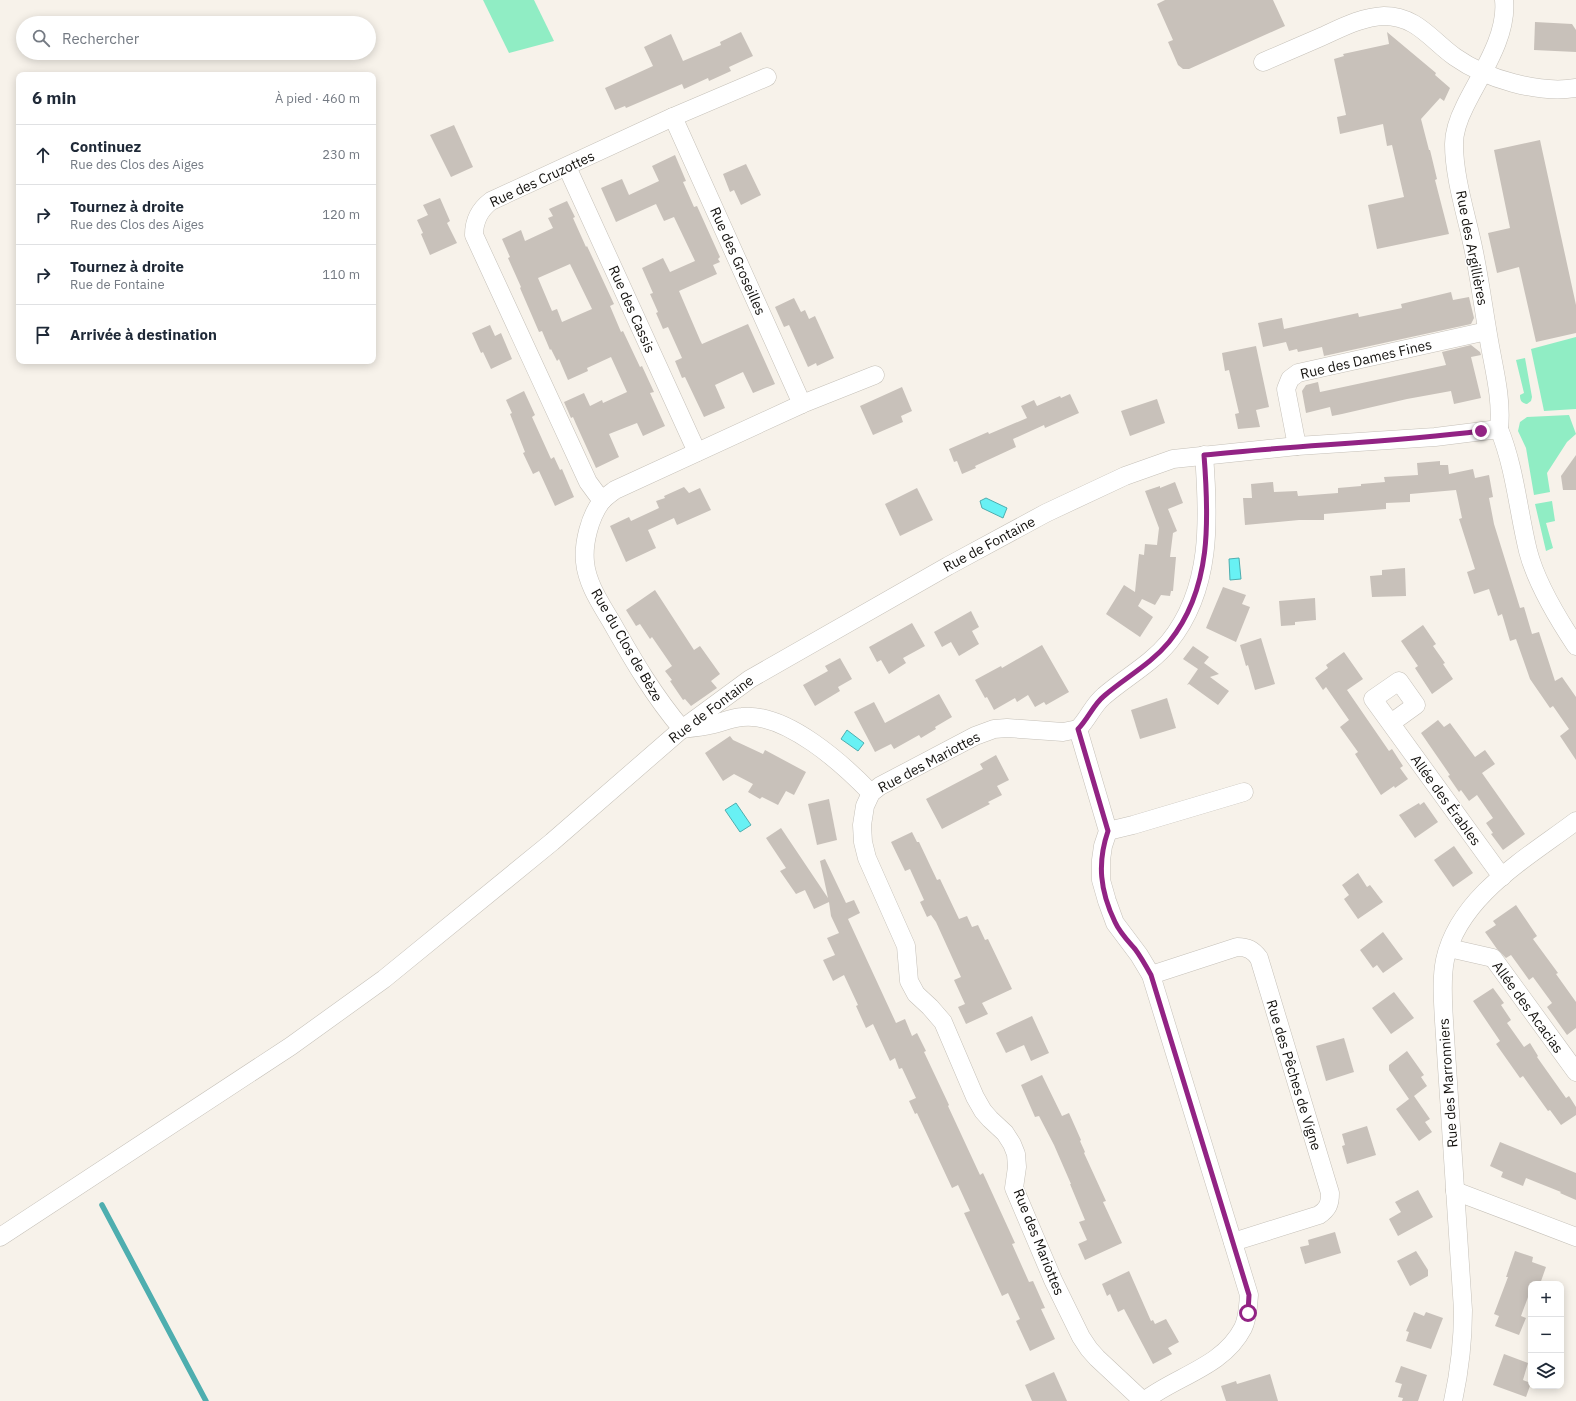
<!DOCTYPE html>
<html lang="fr">
<meta charset="utf-8">
<style>
body{margin:0;font-family:"IBM Plex Sans",sans-serif;background:#f2f2f3;color:#1f2937}
.controls{position:absolute;right:12px;bottom:12px;display:grid;overflow:hidden;border-radius:8px;box-shadow:0 2px 10px #0003}
.controls button{width:36px;height:36px;display:grid;place-items:center;padding:0;border:0;border-bottom:1px solid #e0e1e3;background:#fff;color:#1f2937;font:20px sans-serif}
.stop{position:absolute;width:12px;height:12px;margin:-9px;border:3px solid #922384;border-radius:50%;background:#fff}
.stop.end{background:#922384;border-color:#fff;box-shadow:0 1px 4px #0008}
.list{margin:0;padding:0;list-style:none}
h2{display:flex;justify-content:space-between;align-items:center;height:52px;margin:0;padding:0 16px;font-size:17px}
h2 small{font-size:13px;font-weight:400;color:#747a83}
.list li{display:grid;grid-template-columns:26px 1fr auto;gap:12px;align-items:center;box-sizing:border-box;height:60px;padding:0 16px;border-top:1px solid #e0e1e3}
.list b{display:block;font-size:15px;white-space:nowrap}
.list p{margin:0;font-size:13px;white-space:nowrap;color:#747a83}
.list em{font-size:13px;font-style:normal;color:#747a83}
.icon{flex:none;width:22px;height:22px;fill:none;stroke:currentColor;stroke-width:2;stroke-linecap:round;stroke-linejoin:round}
.map{position:relative;flex:none;width:1576px;height:1401px;overflow:hidden}
.search{position:absolute;background:#fff;box-shadow:0 2px 10px #0003;left:16px;top:16px;width:360px;height:44px;display:flex;align-items:center;gap:10px;box-sizing:border-box;padding:0 14px;border-radius:22px;color:#747a83;font-size:15px}
.panel{position:absolute;background:#fff;box-shadow:0 2px 10px #0003;left:16px;top:72px;width:360px;height:292px;border-radius:8px}
.map>svg:first-child{display:block}
.green{fill:#90edc4}
.water{fill:#68f1f4;stroke:#4eaeaf}
.lines{fill:none;stroke-linecap:round;stroke-linejoin:round}
.stream{stroke:#4eaeaf;stroke-width:5.5}
.building{fill:#c8c1ba;fill-rule:evenodd}
.minor-casing{stroke:#c5c0b8;stroke-width:19}
.minor{stroke:#fff;stroke-width:18}
.route{stroke:#922384;stroke-width:5}
.labels{text-anchor:middle;stroke-width:3;stroke-linejoin:round;paint-order:stroke}
.street-label{font-size:14px;fill:#13110e;stroke:#fff}
</style>
<div class="map">
<svg width="1576" height="1401" viewBox="0 0 1576 1401">
<rect width="100%" height="100%" fill="#f7f2ea"/>
<g class="green">
<path d="M483 0H534L554 41 509 53Z"/>
<path d="M1576 337V409L1544 411 1531 349Z"/>
<path d="M1525 358 1532 397 1531 401 1527 404C1521 403 1520 400 1520 395L1524 393 1516 360Z"/>
<path d="M1569 415 1576 434 1567 442 1547 473 1550 492 1534 495 1526 448 1518 431 1520 422 1527 417Z"/>
<path d="M1552 501 1555 521 1546 523 1553 548 1546 551 1535 504Z"/>
</g>
<g class="water">
<path d="M986 498 1007 508 1003 518 982 508 980 501Z"/>
<path d="M1239 558 1241 579 1230 580 1229 559Z"/>
<path d="M847 730 864 743 858 751 841 739Z"/>
<path d="M736 803 751 825 740 832 725 810Z"/>
</g>
<g class="lines">
<path class="stream" d="M102 1205 206 1401"/>
</g>
<g class="building">
<path d="M1165 0H1273L1285 26 1189 69H1183L1178 65 1168 42 1173 40 1157 4Z"/>
<path d="M1535 22 1572 24 1576 30V52L1534 50Z"/>
<path d="M741 32 753 56 729 67 731 71 709 81 708 78 684 89 682 84 626 108 625 106 615 110 605 88 653 66 644 47 671 34 683 61 721 45 720 42Z"/>
<path d="M1387 32 1436 73 1435 75 1450 88 1444 101 1440 98 1421 119 1429 150H1430L1437 179 1435 180 1449 234 1377 249 1368 205 1404 197 1392 145 1387 146 1383 124 1340 134 1337 117 1346 115 1334 59 1344 56 1343 54 1389 44Z"/>
<path d="M454 125 473 167 451 177 430 135Z"/>
<path d="M1540 140 1576 305V333L1536 342 1519 267 1497 273 1488 233 1510 228 1494 150Z"/>
<path d="M675 155 686 181 683 182 694 207 697 206 720 257 718 259 720 262 713 265 717 274 679 291 700 340 702 344 748 324 775 384 753 393 743 372 715 385 725 408 704 417 685 377 682 378 675 361 682 358 668 327 663 329 656 313 658 312 650 294 653 293 642 268 663 258 670 272 695 261 674 217 664 221 656 204 616 222 601 188 622 179 629 195 659 181 652 166Z"/>
<path d="M746 164 761 195 741 205 734 190 730 192 723 174Z"/>
<path d="M440 198 450 221 447 223 457 243 430 255 421 234 423 233 417 220 428 215 423 205Z"/>
<path d="M567 201 575 217 573 218 586 247 587 246 614 304 610 306 621 332 623 331 640 367 642 366 654 392 650 393 665 426 643 436 637 423 609 434 619 457 596 468 576 424 573 417 571 418 564 402 584 393 590 406 602 400 603 403 627 392 611 357 587 368 588 371 568 380 559 359 557 361 551 349 550 350 542 331 539 332 520 288 521 287 508 258 510 257 502 239 521 230 525 241 553 228 548 218 553 216 549 209ZM570 264 592 309 562 322 557 309 552 311 538 278Z"/>
<path d="M1451 292 1453 300 1469 297 1474 318 1471 324 1324 356 1322 347 1298 352 1297 349 1289 351 1286 342 1263 347 1258 323 1282 318 1284 329 1358 313 1359 317 1402 308 1401 304Z"/>
<path d="M794 298 801 312 805 310 809 319 815 316 834 358 817 366 816 363 808 367 789 325 784 327 775 307Z"/>
<path d="M490 325 495 336 501 333 512 359 491 369 483 352 481 353 472 333Z"/>
<path d="M1471 345 1480 352 1481 355 1471 357 1481 398 1454 404 1451 391 1407 399 1342 414 1332 416 1330 407 1306 413 1302 391 1306 385 1318 382 1320 392 1446 365 1442 352Z"/>
<path d="M1256 346 1269 407 1256 410 1260 427 1238 429 1235 414 1239 413 1229 370 1225 371 1222 353Z"/>
<path d="M902 387 912 411 901 416 903 422 873 435 860 406Z"/>
<path d="M524 391 535 415 532 417 551 459 554 457 560 470 562 469 574 497 555 506 539 471 533 474 523 453 525 452 510 414 512 413 506 400Z"/>
<path d="M1070 394 1079 413 1045 428 1044 425 1013 439 1016 447 975 466 976 468 962 474 957 461 954 462 949 449 988 432 989 434 1027 418 1021 406 1034 400 1037 406 1060 396 1061 398Z"/>
<path d="M1157 399 1165 423 1130 436 1121 411Z"/>
<path d="M1576 455V490H1563L1561 476Z"/>
<path d="M1440 461V465H1448L1449 474 1473 469 1475 478 1489 475 1493 497 1489 498 1494 524 1520 608 1524 607 1532 634 1539 632 1555 681 1562 677 1576 697V760L1560 736 1569 729 1553 706 1550 708 1530 679 1516 639 1510 641 1502 614 1498 616 1489 589 1474 594 1467 572 1475 569 1459 519 1462 518 1456 490 1410 494V502L1386 503V509L1324 514V520H1299L1245 525 1243 498H1252L1251 484 1273 482 1274 492 1297 491 1298 496 1338 493V488L1361 486V484L1385 482 1384 477 1418 475 1417 463Z"/>
<path d="M1175 482 1183 503 1168 509 1177 531 1173 533 1170 557H1176L1173 591H1171L1170 596 1161 595 1155 605 1142 599 1138 606 1153 617 1140 637 1106 614 1124 585 1135 592 1139 554 1144 555 1145 544 1157 545 1159 528 1145 491 1160 486V488Z"/>
<path d="M684 487 689 493 700 488 711 510 677 525 674 518 648 530 656 548 626 562 610 526 629 517 631 521 659 508 656 501 665 498 664 496Z"/>
<path d="M917 488 933 520 900 536 885 504Z"/>
<path d="M1405 568 1406 596 1372 597 1370 576 1382 575V570Z"/>
<path d="M1223 587 1246 595 1242 604 1250 607 1236 642 1206 628Z"/>
<path d="M655 590 694 650 700 646 720 674 711 681 717 688 691 706 685 699 683 700 670 681 672 680 665 671 672 666 652 637 650 639 640 624 636 626 626 610Z"/>
<path d="M1315 598 1316 620 1295 622V625L1281 626 1279 601Z"/>
<path d="M971 611 979 627 972 631 979 644 959 656 951 642 942 647 934 632Z"/>
<path d="M912 623 925 646 903 658 906 663 889 674 881 660 877 662 869 647Z"/>
<path d="M1423 625 1436 644 1433 646 1445 663 1443 664 1453 679 1432 694 1415 668 1418 666 1401 641Z"/>
<path d="M1261 638 1275 684 1255 690 1248 665 1246 666 1240 645Z"/>
<path d="M1042 645 1069 692 1046 705 1044 702 1035 707 1028 695 1017 702 1015 698 994 710 987 697 985 698 975 680 1001 666 1002 668Z"/>
<path d="M1193 646 1209 657 1204 663 1219 674 1210 677 1229 691 1218 705 1189 684 1187 685 1198 669 1183 659Z"/>
<path d="M1344 652 1363 679 1347 690 1389 751 1392 749 1403 766 1400 768 1408 779 1395 788 1394 786 1381 795 1355 754 1358 752 1340 727 1349 720 1326 687 1323 690 1315 678 1328 668 1326 665Z"/>
<path d="M840 658 852 679 838 687 840 691 815 706 803 685 828 671 825 666Z"/>
<path d="M939 694 952 717 935 727 936 729 921 738 919 735 894 749 891 744 875 752 854 712 874 702 885 723Z"/>
<path d="M1167 698 1176 728 1140 739 1131 710Z"/>
<path d="M1438 720 1444 727 1450 723 1475 757 1485 750 1495 764 1482 773 1525 834 1503 850 1491 834 1493 833 1486 823 1493 818 1477 795 1469 801 1461 790 1459 792 1448 776 1450 775 1421 733Z"/>
<path d="M730 736 733 740 763 754 765 750 806 772 794 795 786 791 778 805 762 797 760 799 748 792 753 784 734 774 723 781 705 753Z"/>
<path d="M996 755 1009 780 997 786 1002 795 988 802 990 804 942 829 926 799 983 769 980 764Z"/>
<path d="M829 799 837 840 817 845 808 804Z"/>
<path d="M1424 802 1438 822 1415 838 1399 815 1419 803 1420 805Z"/>
<path d="M781 828 828 898 820 861 825 859 846 903 854 900 860 913 848 919 896 1023 905 1019 912 1036 917 1033 926 1051 924 1052 949 1105 948 1106 980 1175 983 1173 1015 1243 1012 1244 1029 1282 1033 1281 1045 1308 1041 1309 1055 1339 1030 1351 1016 1321 1020 1319 1008 1293 1002 1296 964 1213 970 1211 958 1185 952 1188 917 1113 915 1114 909 1101 916 1098 902 1068 899 1069 895 1058 890 1061 873 1024 866 1028 856 1006 858 1005 844 975 833 981 823 960 835 955 827 938 839 933 831 916 829 902 814 909 805 890 796 894 780 871 786 868 766 838Z"/>
<path d="M912 832 917 842H919L937 880 940 879 959 919 967 916 972 927 978 925 985 940 988 939 1012 989 982 1003 988 1014 966 1024 958 1007 965 1004 954 980 961 977 936 922 931 915 927 917 920 902 924 900 910 869 905 871 891 842Z"/>
<path d="M1454 846 1473 873 1453 887 1434 860Z"/>
<path d="M1358 873 1367 887 1370 885 1383 902 1358 919 1344 899 1349 895 1342 885Z"/>
<path d="M1516 905 1537 936 1533 939 1558 973 1556 974 1576 1002V1028L1567 1035 1547 1007 1552 1003 1533 977 1529 980 1511 955 1506 958 1497 949 1485 932 1496 925 1493 921Z"/>
<path d="M1383 932 1403 959 1383 973 1377 965 1373 968 1360 950Z"/>
<path d="M1493 988 1504 1003 1501 1005 1511 1020 1507 1023 1524 1047 1530 1043 1538 1056 1537 1057 1566 1098 1569 1096 1576 1107V1115L1561 1125 1550 1110 1548 1111 1523 1076 1520 1078 1496 1044 1500 1041 1473 1001Z"/>
<path d="M1394 992 1414 1018 1391 1034 1372 1008Z"/>
<path d="M1032 1016 1049 1053 1031 1061 1024 1045 1006 1053 996 1033Z"/>
<path d="M1344 1038 1354 1072 1326 1081 1316 1046Z"/>
<path d="M1407 1051 1424 1075 1421 1077 1427 1086 1414 1096 1430 1119 1425 1122 1432 1132 1419 1141 1396 1109 1409 1099 1389 1070V1065Z"/>
<path d="M1042 1075 1062 1116 1069 1113 1081 1140 1080 1141 1085 1152 1084 1153 1106 1201 1103 1202 1122 1243 1085 1260 1078 1244 1087 1240 1079 1222 1085 1220 1070 1184H1071L1054 1145 1039 1116 1035 1117 1021 1085Z"/>
<path d="M1367 1126 1376 1155 1347 1164 1342 1146 1345 1145 1342 1134Z"/>
<path d="M1500 1142 1576 1173V1200L1560 1193 1561 1192 1526 1178 1523 1186 1501 1177 1503 1172 1490 1166Z"/>
<path d="M1418 1190 1433 1217 1398 1236 1389 1219 1401 1212 1395 1202Z"/>
<path d="M1335 1232 1341 1253 1305 1264 1300 1247 1309 1245 1308 1240Z"/>
<path d="M1416 1251 1428 1270V1276L1410 1286 1397 1261Z"/>
<path d="M1515 1251 1533 1257 1532 1262 1546 1267 1540 1284H1531V1289L1521 1316 1526 1318 1519 1335 1495 1326 1499 1316 1494 1314 1508 1277H1506Z"/>
<path d="M1129 1271 1151 1321 1153 1320 1155 1324 1166 1319 1179 1342 1168 1348 1172 1354 1153 1364 1124 1309 1118 1312 1110 1294 1107 1296 1102 1284Z"/>
<path d="M1414 1312 1424 1316 1426 1312 1443 1318 1431 1349 1406 1341 1409 1332 1406 1331Z"/>
<path d="M1504 1354 1528 1363 1523 1380 1531 1383 1526 1397 1493 1385Z"/>
<path d="M1401 1366 1427 1375 1418 1401H1402L1403 1398 1398 1397 1402 1384 1395 1382Z"/>
<path d="M1054 1372 1067 1401H1032L1025 1385Z"/>
<path d="M1270 1374 1278 1401H1226L1221 1386 1236 1381 1237 1384Z"/>
</g>
<g class="lines">
<g class="minor-casing">
<g id="minor">
<path d="M1263 62C1282 54 1302 45 1321 37 1341 28 1361 17 1384 16 1417 16 1431 40 1455 57 1486 79 1539 94 1576 88"/>
<path d="M673 117 802 404"/>
<path d="M567 167 697 452"/>
<path d="M1499 429C1502 401 1495 373 1490 346 1484 313 1480 280 1473 247 1466 214 1454 177 1454 144 1454 130 1459 118 1465 106 1480 75 1508 36 1504 0"/>
<path d="M1499 429C1515 468 1518 510 1528 551 1536 582 1558 619 1576 646"/>
<path d="M1297 446 1286 389 1290 379 1298 373 1487 331"/>
<path d="M602 501 588 482 474 235C474 221 479 210 491 201L673 117 767 77"/>
<path d="M1391 723 1416 705 1399 681 1373 699 1502 877"/>
<path d="M1078 729 1063 732 1007 728 994 729 975 736 880 786 871 793 865 806 862 825 863 842 867 858 906 946 909 981 916 994 930 1007 943 1022 975 1097 983 1111 990 1119 1005 1133 1012 1144 1016 1154 1017 1167 1014 1188 1053 1280 1081 1337 1089 1349 1097 1358 1143 1401"/>
<path d="M1078 729 1108 831 1103 846 1101 860V880L1107 901 1115 923 1139 955 1151 975 1249 1295C1248 1306 1248 1318 1243 1328 1223 1367 1176 1376 1144 1401"/>
<path d="M1078 729C1088 719 1093 705 1104 696 1126 677 1151 664 1169 642 1212 589 1209 519 1204 455"/>
<path d="M871 793C843 764 786 712 742 717 731 718 720 723 710 725 701 727 691 728 682 729 654 696 633 660 612 623 601 604 587 584 585 562 583 543 590 517 601 502 605 497 611 493 615 490L802 404 875 375"/>
<path d="M1108 831 1133 825 1244 792"/>
<path d="M1449 948 1493 958 1576 1072"/>
<path d="M1151 975 1237 947C1248 947 1253 950 1259 958L1330 1193C1330 1204 1328 1209 1319 1215L1233 1242"/>
<path d="M1455 1191 1576 1237"/>
<path d="M0 1237 291 1046 384 979 552 842 682 729 750 679 948 566 1046 513 1125 476 1173 459 1297 446 1435 437 1499 429"/>
<path d="M1453 1401C1460 1369 1463 1343 1463 1310L1444 1021C1443 1001 1441 980 1445 960 1459 896 1527 858 1576 821"/>
</g>
</g>
<use href="#minor" class="minor"/>
</g>
<g class="lines">
<path class="route" d="M1248 1313 1249 1295 1151 975C1146 966 1141 957 1135 949 1128 941 1120 933 1115 922 1100 891 1097 863 1108 831L1078 729C1088 719 1093 705 1104 696 1126 677 1151 664 1169 642 1212 589 1209 519 1204 455 1296 445 1389 443 1481 431"/>
</g>
<g class="labels">
<g class="street-label">
<text transform="translate(542 179) rotate(-25)" y="5">Rue des Cruzottes</text>
<text transform="translate(1472 248) rotate(79)" y="5">Rue des Argillières</text>
<text transform="translate(738 261) rotate(66)" y="5">Rue des Groseilles</text>
<text transform="translate(632 309) rotate(66)" y="5">Rue des Cassis</text>
<text transform="translate(1366 359) rotate(-13)" y="5">Rue des Dames Fines</text>
<text transform="translate(989 544) rotate(-28)" y="5">Rue de Fontaine</text>
<text transform="translate(627 645) rotate(60)" y="5">Rue du Clos de Bèze</text>
<text transform="translate(711 709) rotate(-37)" y="5">Rue de Fontaine</text>
<text transform="translate(929 762) rotate(-28)" y="5">Rue des Mariottes</text>
<text transform="translate(1446 800) rotate(54)" y="5">Allée des Érables</text>
<text transform="translate(1528 1007) rotate(54)" y="5">Allée des Acacias</text>
<text transform="translate(1294 1075) rotate(73)" y="5">Rue des Pêches de Vigne</text>
<text transform="translate(1448 1083) rotate(-94)" y="5">Rue des Marronniers</text>
<text transform="translate(1039 1242) rotate(68)" y="5">Rue des Mariottes</text>
</g>
</g>
</svg>
<div class="controls">
<button>+</button>
<button>−</button>
<button><svg class="icon" aria-label="layers" viewBox="0 0 24 24"><path d="M12 4l9 5-9 5-9-5zM3 14l9 5 9-5"/></svg></button>
</div>
<div class="stop" style="left:1248px;top:1313px"></div>
<div class="stop end" style="left:1481px;top:431px"></div>
<div class="search"><svg class="icon" aria-label="search" viewBox="0 0 24 24"><circle cx="10" cy="10" r="6"/><path d="M15 15l6 6"/></svg>Rechercher</div>
<section class="panel">
<h2>6 min<small>À pied · 460 m</small></h2>
<ul class="list">
<li><svg class="icon" aria-label="ahead" viewBox="0 0 24 24"><path d="M12 20V5M6 11l6-6 6 6"/></svg><div><b>Continuez</b><p>Rue des Clos des Aiges</p></div><em>230 m</em></li>
<li><svg class="icon" aria-label="right" viewBox="0 0 24 24"><path d="M7 20v-9h11M14 6l5 5-5 5"/></svg><div><b>Tournez à droite</b><p>Rue des Clos des Aiges</p></div><em>120 m</em></li>
<li><svg class="icon" aria-label="right" viewBox="0 0 24 24"><path d="M7 20v-9h11M14 6l5 5-5 5"/></svg><div><b>Tournez à droite</b><p>Rue de Fontaine</p></div><em>110 m</em></li>
<li><svg class="icon" aria-label="arrive" viewBox="0 0 24 24"><path d="M6 21V4h12l-3 4 3 4H6"/></svg><div><b>Arrivée à destination</b></div></li>
</ul>
</section>
</div>
